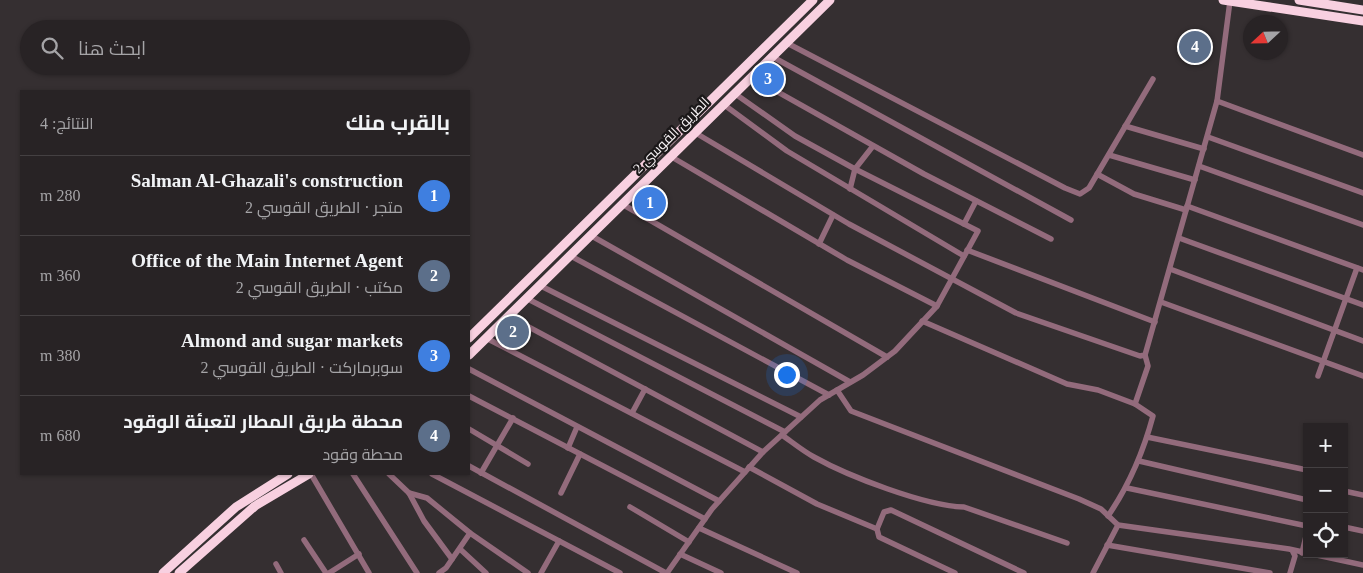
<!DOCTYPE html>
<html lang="ar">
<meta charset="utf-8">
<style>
body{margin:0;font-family:"Times New Roman",Cairo,serif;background:#342f32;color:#f1f3f6;direction:rtl}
.controls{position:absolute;right:15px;bottom:15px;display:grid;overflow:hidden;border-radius:0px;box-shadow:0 1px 4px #0004}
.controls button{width:45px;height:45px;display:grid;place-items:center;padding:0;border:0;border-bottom:1px solid #444042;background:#282325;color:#f1f3f6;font:25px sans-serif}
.compass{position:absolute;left:1243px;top:15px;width:45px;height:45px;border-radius:50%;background:#282325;box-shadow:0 1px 4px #0004;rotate:248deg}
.you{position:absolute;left:786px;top:374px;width:18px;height:18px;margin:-12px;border:4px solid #fff;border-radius:50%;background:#1a73e8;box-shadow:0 0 0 8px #1a73e833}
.badge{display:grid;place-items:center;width:32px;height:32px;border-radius:50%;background:#6cd362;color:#fff;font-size:16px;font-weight:700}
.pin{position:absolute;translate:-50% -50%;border:2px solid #fff;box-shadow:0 1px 5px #0006}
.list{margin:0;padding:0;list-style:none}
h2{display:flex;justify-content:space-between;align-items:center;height:65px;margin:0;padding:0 20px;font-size:21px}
h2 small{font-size:16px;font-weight:400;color:#a5a4a7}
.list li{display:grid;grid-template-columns:32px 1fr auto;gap:15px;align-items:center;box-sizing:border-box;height:80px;padding:0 20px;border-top:1px solid #444042}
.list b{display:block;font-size:19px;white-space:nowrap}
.list p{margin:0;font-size:16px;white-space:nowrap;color:#a5a4a7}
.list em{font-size:16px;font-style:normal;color:#a5a4a7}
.icon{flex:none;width:28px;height:28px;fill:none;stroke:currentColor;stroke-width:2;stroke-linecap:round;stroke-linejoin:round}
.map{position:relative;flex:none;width:1363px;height:573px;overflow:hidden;direction:ltr}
.search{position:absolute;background:#282325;box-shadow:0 1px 4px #0004;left:20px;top:20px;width:450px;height:55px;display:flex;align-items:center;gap:12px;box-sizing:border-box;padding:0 18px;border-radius:28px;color:#a5a4a7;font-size:19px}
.panel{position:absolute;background:#282325;box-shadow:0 1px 4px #0004;left:20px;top:90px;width:450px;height:385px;border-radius:0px;direction:rtl}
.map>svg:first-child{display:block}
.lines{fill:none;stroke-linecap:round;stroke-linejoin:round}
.minor{stroke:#936b7c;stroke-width:5.5}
.highway{stroke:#f8d0e0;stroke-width:9}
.labels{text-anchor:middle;stroke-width:4.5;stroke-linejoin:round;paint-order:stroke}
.street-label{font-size:14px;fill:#f6f2f4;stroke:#1b1819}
</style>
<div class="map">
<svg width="1363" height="573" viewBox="0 0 1363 573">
<rect width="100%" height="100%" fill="#352f31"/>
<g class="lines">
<g class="minor">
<path d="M785 42 1065 188 1080 194 1089 188 1153 79"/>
<path d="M771 56 1071 220"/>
<path d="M751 77 924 174 1051 239"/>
<path d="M1217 101 1363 155"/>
<path d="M723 104 787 151 964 256"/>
<path d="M1125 126 1204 149"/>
<path d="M694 132 849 224 1016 313 1140 356 1145 355 1217 101 1230 1"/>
<path d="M1208 137 1363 193"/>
<path d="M1109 155 1195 180"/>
<path d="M670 156 847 260 937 306"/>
<path d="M1199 166 1363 225"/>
<path d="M1097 174 1134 194 1186 210"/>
<path d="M850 189 855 169 873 146"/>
<path d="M622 204 887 357"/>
<path d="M1187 206 1363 270"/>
<path d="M964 224 976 201"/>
<path d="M590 235 850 382"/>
<path d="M1179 238 1363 305"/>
<path d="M819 244 833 215"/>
<path d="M967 250 1155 322"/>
<path d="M569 255 829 395"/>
<path d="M1170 269 1363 341"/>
<path d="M539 285 801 417"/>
<path d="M526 298 785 432"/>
<path d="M1161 302 1363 376"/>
<path d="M508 316 763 452"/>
<path d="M922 321 1067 384 1098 390 1135 404 1153 416C1143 453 1130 484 1108 516"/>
<path d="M486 338 745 472"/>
<path d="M469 369 719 501"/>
<path d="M1318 376 1357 268"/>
<path d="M837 390 851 411 1079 499 1101 509 1118 525 1289 549 1363 565"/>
<path d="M469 396 705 519"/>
<path d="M1135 404 1148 366 1145 355"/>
<path d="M632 413 645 389"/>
<path d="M469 429 528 464"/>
<path d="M782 435C792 442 803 451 814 457 848 476 925 506 964 507L1067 543"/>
<path d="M1147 437 1307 470"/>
<path d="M568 448 577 427"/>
<path d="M1139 461 1307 500"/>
<path d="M469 466 666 573"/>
<path d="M749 467 817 504 877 529"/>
<path d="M481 473 513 418"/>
<path d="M311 474 369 573"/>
<path d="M353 474 417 573"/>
<path d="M389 474 409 493 424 521 452 559"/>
<path d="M432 474 620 573"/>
<path d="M1127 488 1307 526"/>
<path d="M1344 491 1363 495"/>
<path d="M409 493 427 498 470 533 528 573"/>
<path d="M561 493 580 454"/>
<path d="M630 507 689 542"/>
<path d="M1344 527 1363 531"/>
<path d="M699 528 797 573"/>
<path d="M304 540 326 573"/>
<path d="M1107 545 1270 573"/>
<path d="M460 549 486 573"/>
<path d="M1302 553 1307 532"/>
<path d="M680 554 721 573"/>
<path d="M276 564 281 573"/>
<path d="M329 573 359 554"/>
<path d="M439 573 446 568 470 533"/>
<path d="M541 573 559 541"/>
<path d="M667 573 712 509 763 452 820 400 863 375 895 351 937 306 978 231 855 169 795 136 734 93"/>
<path d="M955 573 879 537 877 529 884 512 891 510 1024 573"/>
<path d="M1093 573 1118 525"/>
<path d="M1290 573 1295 556 1293 552"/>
</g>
<g class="highway">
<path d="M1223 0 1363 21"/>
<path d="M1299 0 1363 10"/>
<path d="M469 338 813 0"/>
<path d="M469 355 830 0"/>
<path d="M163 573 236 507 288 474"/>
<path d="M179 573 255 506 309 474"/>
</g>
</g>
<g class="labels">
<g class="street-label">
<text transform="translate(671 135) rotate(-45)" y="5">الطريق القوسي 2</text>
</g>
</g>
</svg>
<div class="controls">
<button>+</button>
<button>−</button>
<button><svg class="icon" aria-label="locate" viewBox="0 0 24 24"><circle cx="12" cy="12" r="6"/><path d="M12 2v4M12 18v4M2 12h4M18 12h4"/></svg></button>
</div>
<svg class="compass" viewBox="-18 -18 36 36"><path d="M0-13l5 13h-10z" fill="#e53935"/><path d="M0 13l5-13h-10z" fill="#a5a4a7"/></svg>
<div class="you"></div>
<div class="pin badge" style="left:650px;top:203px;background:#3f7fe0">1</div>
<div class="pin badge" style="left:513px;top:332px;background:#5c6f8a">2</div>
<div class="pin badge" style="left:768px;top:79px;background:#3f7fe0">3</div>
<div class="pin badge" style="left:1195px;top:47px;background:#5c6f8a">4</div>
<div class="search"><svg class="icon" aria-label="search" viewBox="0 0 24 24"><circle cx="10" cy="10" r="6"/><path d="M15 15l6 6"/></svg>ابحث هنا</div>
<section class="panel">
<h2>بالقرب منك<small>النتائج: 4</small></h2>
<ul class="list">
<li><span class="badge" style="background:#3f7fe0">1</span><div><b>Salman Al-Ghazali's construction</b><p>متجر · الطريق القوسي 2</p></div><em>280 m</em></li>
<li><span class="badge" style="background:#5c6f8a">2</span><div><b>Office of the Main Internet Agent</b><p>مكتب · الطريق القوسي 2</p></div><em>360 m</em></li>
<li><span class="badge" style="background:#3f7fe0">3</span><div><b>Almond and sugar markets</b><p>سوبرماركت · الطريق القوسي 2</p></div><em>380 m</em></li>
<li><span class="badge" style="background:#5c6f8a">4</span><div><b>محطة طريق المطار لتعبئة الوقود</b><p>محطة وقود</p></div><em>680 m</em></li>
</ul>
</section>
</div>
